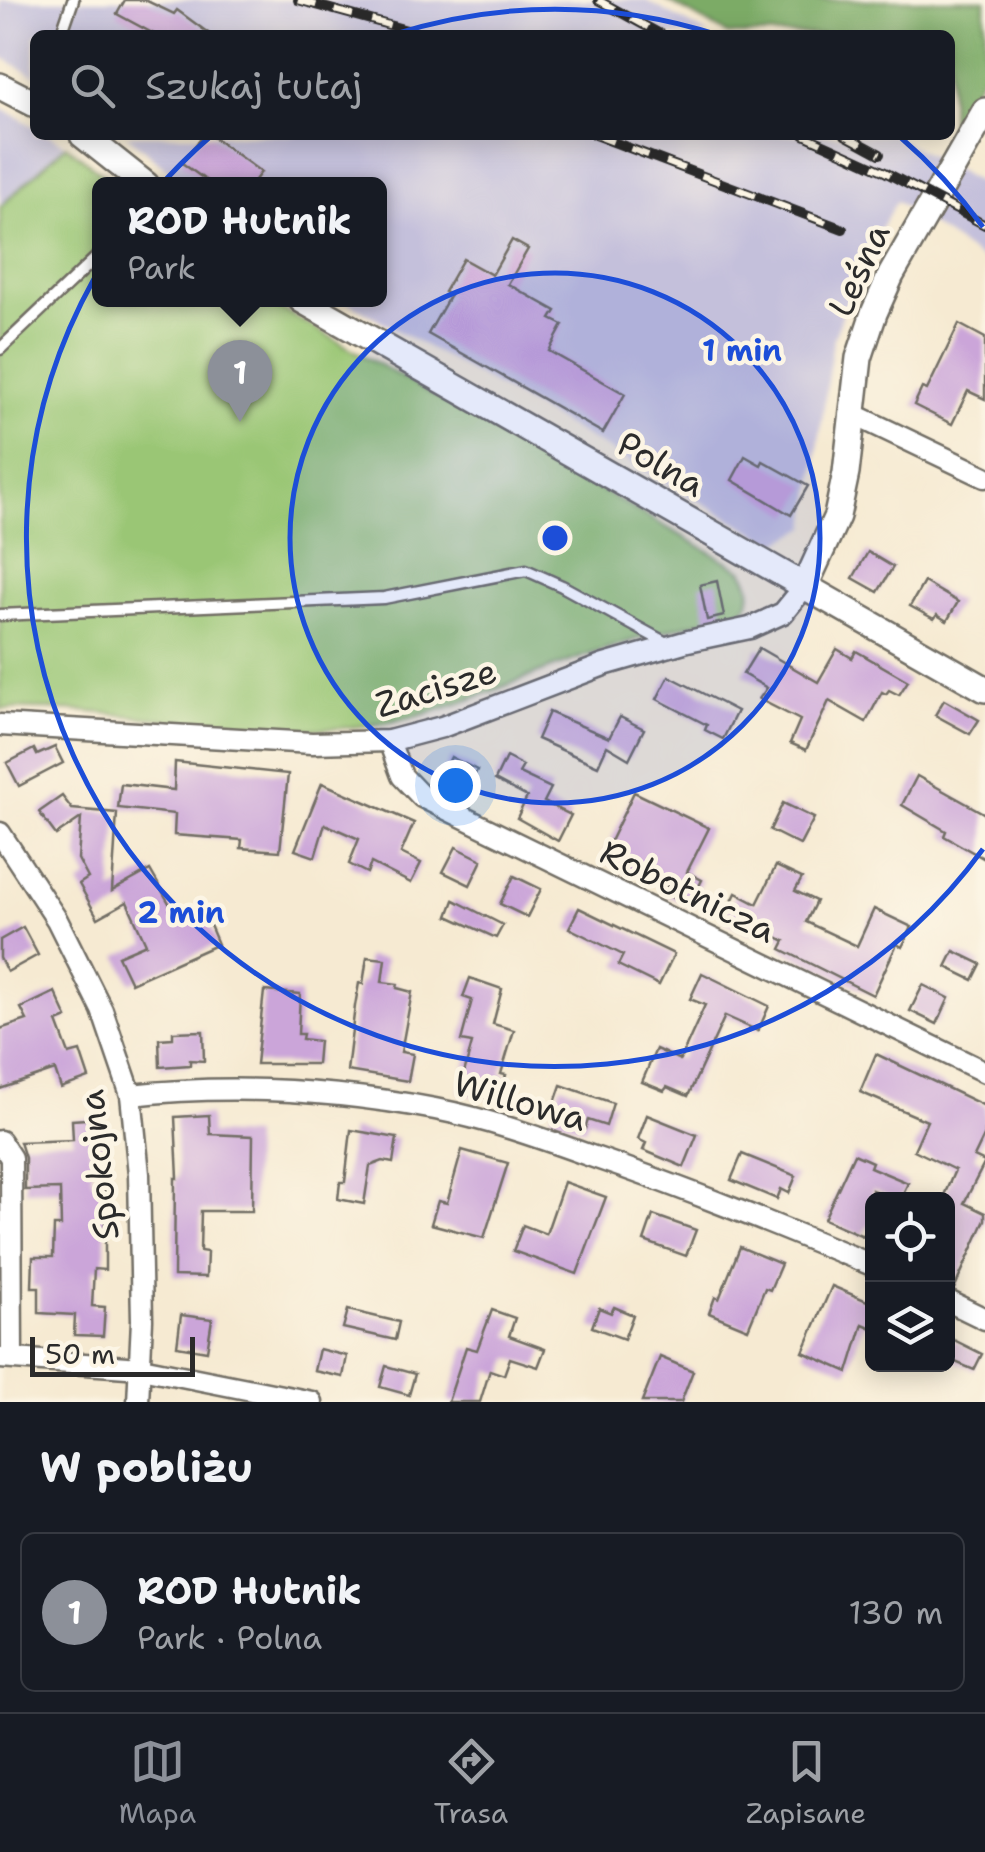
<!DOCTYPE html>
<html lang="pl">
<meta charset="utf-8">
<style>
body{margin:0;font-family:"Shantell Sans",sans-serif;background:#20242c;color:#f1f3f6}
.controls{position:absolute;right:30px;bottom:30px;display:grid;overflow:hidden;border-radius:15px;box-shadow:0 5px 25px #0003}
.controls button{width:90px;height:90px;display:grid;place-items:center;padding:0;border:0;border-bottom:2px solid #363941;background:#171b24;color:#f1f3f6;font:50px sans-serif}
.scale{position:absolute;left:30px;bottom:25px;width:165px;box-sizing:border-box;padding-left:10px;border:5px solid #2b2b2b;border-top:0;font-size:28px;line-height:35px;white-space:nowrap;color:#2b2b2b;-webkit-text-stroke:8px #fcf5e5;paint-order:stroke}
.you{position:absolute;left:455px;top:785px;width:35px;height:35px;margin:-25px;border:8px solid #fff;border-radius:50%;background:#1a73e8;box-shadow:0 0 0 15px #1a73e833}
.badge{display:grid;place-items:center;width:65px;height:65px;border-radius:50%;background:#8c9099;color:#fff;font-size:32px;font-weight:700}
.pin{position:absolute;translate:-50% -82px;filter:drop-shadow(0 2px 5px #0008)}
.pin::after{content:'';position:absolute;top:52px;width:35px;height:30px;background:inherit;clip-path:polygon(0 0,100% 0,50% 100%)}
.popup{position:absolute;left:92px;top:177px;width:295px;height:130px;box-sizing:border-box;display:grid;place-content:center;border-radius:15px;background:#171b24;filter:drop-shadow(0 2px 8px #0005);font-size:32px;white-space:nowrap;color:#9ea1a6}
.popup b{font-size:38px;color:#f1f3f6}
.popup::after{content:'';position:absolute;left:50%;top:100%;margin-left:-20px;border:20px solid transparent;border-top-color:#171b24}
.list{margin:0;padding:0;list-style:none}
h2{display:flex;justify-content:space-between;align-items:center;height:130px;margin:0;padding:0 40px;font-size:42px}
h2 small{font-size:32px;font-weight:400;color:#9ea1a6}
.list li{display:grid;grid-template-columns:65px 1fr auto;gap:30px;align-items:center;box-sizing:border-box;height:160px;margin:0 20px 20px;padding:0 20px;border:2px solid #363941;border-radius:15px}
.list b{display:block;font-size:38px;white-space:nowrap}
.list p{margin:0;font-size:32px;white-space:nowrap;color:#9ea1a6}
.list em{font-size:32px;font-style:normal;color:#9ea1a6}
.icon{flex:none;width:55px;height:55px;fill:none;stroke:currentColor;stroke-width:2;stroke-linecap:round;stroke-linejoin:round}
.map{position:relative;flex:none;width:985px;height:1402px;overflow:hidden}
.search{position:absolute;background:#171b24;box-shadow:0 5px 25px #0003;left:30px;right:30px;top:30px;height:110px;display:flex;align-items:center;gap:25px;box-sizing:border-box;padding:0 35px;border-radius:15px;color:#9ea1a6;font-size:38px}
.sheet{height:310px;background:#171b24}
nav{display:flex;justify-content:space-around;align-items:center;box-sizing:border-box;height:140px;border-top:2px solid #363941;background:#171b24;font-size:28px;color:#9ea1a6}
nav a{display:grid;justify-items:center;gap:5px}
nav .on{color:#8c9099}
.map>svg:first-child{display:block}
.industrial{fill:#c4c0db}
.green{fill:#9ac674;stroke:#627850;stroke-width:2.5}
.forest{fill:#7bab66;stroke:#536b48;stroke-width:2.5}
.building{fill:#cba5d9}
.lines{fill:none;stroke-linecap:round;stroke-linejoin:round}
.service-casing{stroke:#726e65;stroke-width:15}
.minor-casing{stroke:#726e65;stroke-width:25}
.tertiary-casing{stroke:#726e65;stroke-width:30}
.service{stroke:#fff;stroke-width:10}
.minor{stroke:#fff;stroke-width:20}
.tertiary{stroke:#fff;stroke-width:25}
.rail-casing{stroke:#2b2b2b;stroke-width:10}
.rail{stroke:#fcf5e5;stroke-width:6;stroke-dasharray:19;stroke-linecap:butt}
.ring{fill:none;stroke:#1d4ed8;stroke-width:5}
.labels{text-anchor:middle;stroke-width:9;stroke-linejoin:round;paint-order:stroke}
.street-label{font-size:35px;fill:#2b2b2b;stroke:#fcf5e5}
.centre{fill:#1d4ed8;stroke:#fcf5e5;stroke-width:5}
.ring-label{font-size:30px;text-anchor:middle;font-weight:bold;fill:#1d4ed8;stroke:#fcf5e5;stroke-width:9;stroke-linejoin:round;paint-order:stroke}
</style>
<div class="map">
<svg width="985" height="1402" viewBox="0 0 985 1402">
<rect width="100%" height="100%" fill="#fcf5e5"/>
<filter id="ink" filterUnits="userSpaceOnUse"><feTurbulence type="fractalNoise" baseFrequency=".01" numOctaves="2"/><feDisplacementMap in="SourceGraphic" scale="20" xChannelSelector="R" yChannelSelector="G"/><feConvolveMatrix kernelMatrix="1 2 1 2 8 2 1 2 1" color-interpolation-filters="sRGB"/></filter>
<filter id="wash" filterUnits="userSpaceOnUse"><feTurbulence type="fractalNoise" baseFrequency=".0048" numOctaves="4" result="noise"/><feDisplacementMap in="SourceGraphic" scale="40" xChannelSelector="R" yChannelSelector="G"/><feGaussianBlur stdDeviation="2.25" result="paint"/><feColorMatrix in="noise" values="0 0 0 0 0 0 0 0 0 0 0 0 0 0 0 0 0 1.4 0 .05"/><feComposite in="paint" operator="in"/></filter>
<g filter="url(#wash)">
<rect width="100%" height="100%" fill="#f6ead2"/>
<g class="industrial">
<path d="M0 0H645L709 35H35V76L0 56Z"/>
<path d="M0 107 35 127V135H49L66 145 0 207Z"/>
<path d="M126 135H893L985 186V262L896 201 857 272 833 341 807 527 776 544 344 300H380V185L185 184Z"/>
</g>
<path class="green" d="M66 145 115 184 100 185V300H265L742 570C753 586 754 598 741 613 676 625 614 645 552 668 495 689 440 715 379 724 253 743 126 705 0 709V207Z"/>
<path class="forest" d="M666 0H985V71L950 127V35H729Z"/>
<g id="blocks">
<g class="building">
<path d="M125 0H145L174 14 177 10 211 35H156L117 14Z"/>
<path d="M203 135H210L261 172 252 184H211L182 163Z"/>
<path d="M512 240 528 249 508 284 556 311 551 319 563 325 549 351 625 394 603 433 428 334 450 295 444 292 463 259 492 275Z"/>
<path d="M959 324 985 338V399L968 391 952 424 914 405 922 388 927 390Z"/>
<path d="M745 456 761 465 763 461 808 486 791 515 732 480Z"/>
<path d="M868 552 893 567 878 592 853 578Z"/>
<path d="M717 581 724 616 707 620 700 585Z"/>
<path d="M924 582 958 602 947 621 937 615 934 619 910 606Z"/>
<path d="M759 648 818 682 837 649 852 658 856 651 908 681 899 695 889 690 886 694 882 692 866 722 829 701 806 750 790 743 800 720 759 699 767 688 743 674Z"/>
<path d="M669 676 737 711 723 739 705 730 707 725 657 699Z"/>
<path d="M944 700 979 720 970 734 935 715Z"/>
<path d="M549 712 609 738 620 717 644 729 629 759 607 746 598 766 537 739Z"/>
<path d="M55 747 63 763 19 786 7 763 34 749 37 755Z"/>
<path d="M451 757 477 770 465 794 439 781Z"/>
<path d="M506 757 523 766 519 773 551 788 544 802 571 815 558 841 517 818 527 797 495 780Z"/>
<path d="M175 762 288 774 280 851 241 848 242 840 174 835 175 814 118 808 121 784 174 790Z"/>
<path d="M917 776 985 814V859L944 836 946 831 902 805Z"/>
<path d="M322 783 414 823 401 853 421 863 411 883 371 863 367 873 349 864 359 839 325 824 315 857 295 850Z"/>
<path d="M634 792 709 828 687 872 702 880 689 906 663 893 668 882 638 866 632 876 601 860Z"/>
<path d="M62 796 72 809 117 813 112 891 150 870 180 922 206 916 218 944 131 983 118 956 146 944 127 902 98 918 79 884 88 878 78 859 81 818 56 835 39 812Z"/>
<path d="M783 803 814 818 800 845 770 830Z"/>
<path d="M456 847 482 860 470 885 443 872Z"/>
<path d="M776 866 802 878 795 891 816 901 806 922 857 946 874 909 912 927 902 947 897 944 873 995 781 949 785 941 755 926 751 934 723 920 736 893 757 904Z"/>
<path d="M514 876 541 889 527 917 500 904Z"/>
<path d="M454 900 503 925 496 938 448 916Z"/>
<path d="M579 908 674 954 659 985 618 965 623 955 569 928Z"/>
<path d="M23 927 38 955 7 972 0 958V940Z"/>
<path d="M954 951 981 964 973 980 946 967Z"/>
<path d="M367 957 385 959 382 982 398 984 397 988 412 992 401 1052 413 1054 408 1081 347 1071 355 1006 359 983 363 984Z"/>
<path d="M702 973 769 1006 758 1031 725 1016 688 1096 667 1087 664 1091 642 1082 656 1049 680 1060 705 1005 690 999Z"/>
<path d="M470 978 502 989 493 1024 514 1030 501 1074 506 1075 499 1101 459 1092 472 1043 461 1041 472 1000 463 997Z"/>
<path d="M923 985 949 998 937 1024 910 1011Z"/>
<path d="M264 991 300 994 298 1034H303L302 1039 319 1041 317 1064H256Z"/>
<path d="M55 992 67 1018 57 1022 69 1054 80 1051 89 1078 61 1088 55 1070 0 1089V1029L27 1020 21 1008Z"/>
<path d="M203 1031 204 1061 190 1060V1065L160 1067 159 1039 173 1038V1032Z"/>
<path d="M876 1054 985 1106V1134L974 1157 985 1162 964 1203 985 1213V1220L954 1289 948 1287V1200H942L955 1170 914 1150 927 1121 860 1092Z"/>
<path d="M561 1085 613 1103 606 1126 588 1120 585 1129 550 1117Z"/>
<path d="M209 1115 210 1134 253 1136 252 1211H201L200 1251 207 1252 206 1277 174 1276 175 1178H178L175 1117Z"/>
<path d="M647 1115 697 1135 684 1167 643 1150 646 1143 638 1139Z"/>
<path d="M101 1118 103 1146H90L92 1180 105 1179V1270L94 1269 92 1306 105 1307 103 1336 74 1335 75 1315 39 1313V1287H32L33 1257H53L54 1226H61L60 1189 25 1190V1158L20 1142 73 1140 72 1120Z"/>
<path d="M351 1130 397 1138 393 1163 383 1161 370 1166 364 1204 338 1199 340 1182H345Z"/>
<path d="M462 1150 508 1163 484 1238 431 1224 438 1201 447 1203Z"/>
<path d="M742 1154 796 1176 789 1193 781 1189 777 1199 731 1180Z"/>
<path d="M854 1154 872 1162 870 1167 908 1183 900 1200 872 1190V1227L868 1225 863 1236 824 1219Z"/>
<path d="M564 1182 606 1197 577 1274 513 1251 523 1225 546 1234Z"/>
<path d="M653 1215 696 1230 686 1256 644 1241Z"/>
<path d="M740 1247 781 1264 770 1290 765 1288 748 1329 709 1313 715 1297 719 1299Z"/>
<path d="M832 1286 872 1303V1328L863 1324 848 1372 803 1352Z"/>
<path d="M614 1307 633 1315 624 1339 592 1327 599 1308 611 1313Z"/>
<path d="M348 1310 399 1322 395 1340 343 1328Z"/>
<path d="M492 1310 515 1318 509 1336 545 1349 538 1367 510 1358 504 1375 490 1370 480 1402H448L466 1347 477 1350Z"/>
<path d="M181 1315 212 1319 207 1351 177 1346Z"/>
<path d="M948 1337 982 1354 974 1370 948 1359Z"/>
<path d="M319 1349 347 1356 343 1377 314 1371Z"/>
<path d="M660 1357 693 1371 681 1402H642Z"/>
<path d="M386 1366 415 1374 409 1395 380 1387Z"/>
</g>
</g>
</g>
<g filter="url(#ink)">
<use href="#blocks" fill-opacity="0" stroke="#726e65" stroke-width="2.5"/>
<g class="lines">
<g class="service-casing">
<g id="service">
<path d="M61 35 73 0"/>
<path d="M0 349 100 254"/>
<path d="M0 615 384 598 526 570 562 586 668 644"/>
</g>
</g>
<g class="minor-casing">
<g id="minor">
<path d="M851 413 985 477"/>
<path d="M0 725 312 743 389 741 442 727 604 665 688 641 750 628 783 613 805 586"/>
<path d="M389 741 402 776 422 797 985 1072"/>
<path d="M0 833 57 920 102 1010 131 1095 139 1174 142 1320 138 1402"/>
<path d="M131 1095C232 1084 334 1090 435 1109 487 1119 538 1137 588 1155 685 1188 778 1226 872 1265"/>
<path d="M0 1141 11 1158 12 1358"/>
<path d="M948 1301 985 1319"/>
<path d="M0 1358 141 1368 312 1402"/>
</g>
</g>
<g class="tertiary-casing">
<g id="tertiary">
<path d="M0 86 35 104"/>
<path d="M83 135 146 185"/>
<path d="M302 300 985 689"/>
<path d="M805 586 837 516 846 473 859 358 874 313 891 275 985 111"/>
</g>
</g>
<use href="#service" class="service"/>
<use href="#minor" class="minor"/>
<use href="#tertiary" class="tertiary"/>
<g class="rail-casing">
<g id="rail">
<path d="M298 0 425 35"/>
<path d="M598 0 662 35"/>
<path d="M595 135 843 229"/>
<path d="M804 135 883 171 985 225"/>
<path d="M845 135 880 154"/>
</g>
</g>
<use href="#rail" class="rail"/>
</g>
</g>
<circle cx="555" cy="538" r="265" fill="#1d4ed8" fill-opacity=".12"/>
<g class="ring">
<circle cx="555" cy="538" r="265"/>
<path d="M983 849A529 529 0 1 1 211 136M392 35A529 529 0 0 1 718 35M899 136A529 529 0 0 1 983 227"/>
</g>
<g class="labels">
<g class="street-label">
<text transform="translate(859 270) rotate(-65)" y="12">Leśna</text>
<text transform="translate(661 464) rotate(30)" y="12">Polna</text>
<text transform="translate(436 688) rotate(-17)" y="12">Zacisze</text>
<text transform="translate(688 891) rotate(26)" y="12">Robotnicza</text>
<text transform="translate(520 1101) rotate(16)" y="12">Willowa</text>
<text transform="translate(99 1165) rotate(-96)" y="12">Spokojna</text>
</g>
</g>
<circle cx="555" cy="538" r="15" class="centre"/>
<g class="ring-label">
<text x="742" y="361">1 min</text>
<text x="181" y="923">2 min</text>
</g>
</svg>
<div class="controls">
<button><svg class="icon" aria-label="locate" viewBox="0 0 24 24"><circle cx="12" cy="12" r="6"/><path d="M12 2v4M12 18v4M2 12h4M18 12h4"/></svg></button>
<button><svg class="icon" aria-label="layers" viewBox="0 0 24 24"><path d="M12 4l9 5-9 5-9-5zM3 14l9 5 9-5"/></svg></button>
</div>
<div class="scale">50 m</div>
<div class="you"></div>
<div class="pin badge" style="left:240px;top:422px">1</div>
<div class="popup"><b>ROD Hutnik</b>Park</div>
<div class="search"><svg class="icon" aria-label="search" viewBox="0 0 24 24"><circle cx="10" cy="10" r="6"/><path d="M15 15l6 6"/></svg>Szukaj tutaj</div>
</div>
<section class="sheet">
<h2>W pobliżu<small></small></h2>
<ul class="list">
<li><span class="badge">1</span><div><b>ROD Hutnik</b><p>Park · Polna</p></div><em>130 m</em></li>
</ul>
</section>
<nav>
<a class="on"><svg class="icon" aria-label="map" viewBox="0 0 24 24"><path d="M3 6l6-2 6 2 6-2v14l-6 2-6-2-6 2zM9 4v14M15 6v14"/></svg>Mapa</a>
<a><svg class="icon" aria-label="directions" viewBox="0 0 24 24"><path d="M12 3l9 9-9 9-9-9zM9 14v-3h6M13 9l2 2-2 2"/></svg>Trasa</a>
<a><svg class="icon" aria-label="saved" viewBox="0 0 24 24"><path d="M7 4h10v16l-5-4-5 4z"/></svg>Zapisane</a>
</nav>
